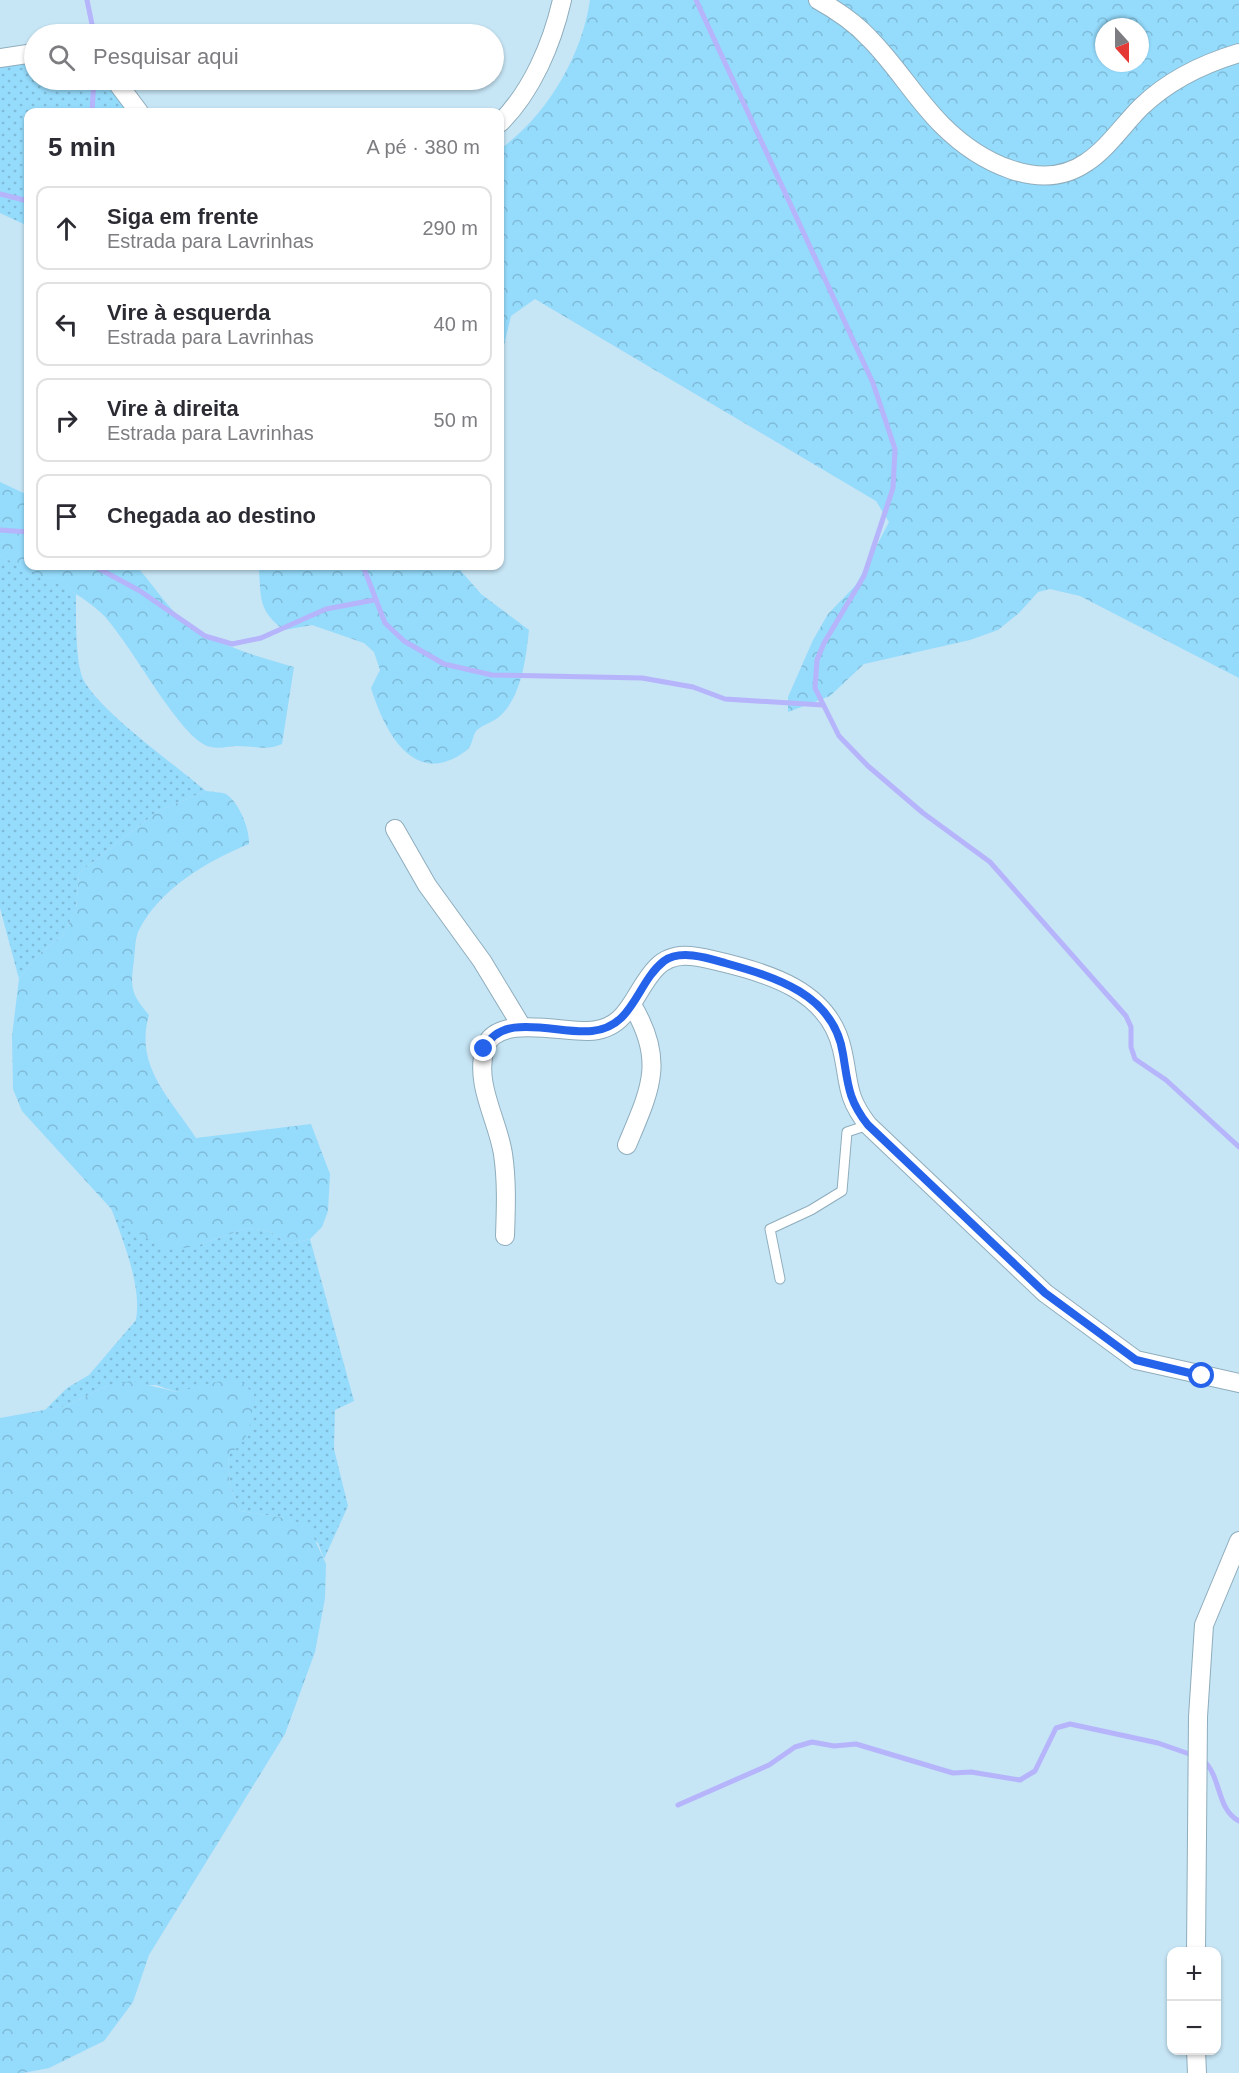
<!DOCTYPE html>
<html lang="pt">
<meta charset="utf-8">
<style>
body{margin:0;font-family:Helvetica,sans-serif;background:#f2f2f3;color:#2b2b33}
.controls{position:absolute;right:18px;bottom:18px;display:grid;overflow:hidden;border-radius:12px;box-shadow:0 2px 4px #0004}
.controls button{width:54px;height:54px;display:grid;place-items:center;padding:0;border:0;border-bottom:2px solid #e1e1e2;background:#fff;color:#2b2b33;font:30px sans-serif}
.compass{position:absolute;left:1095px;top:18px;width:54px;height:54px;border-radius:50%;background:#fff;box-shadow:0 2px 4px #0004;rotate:159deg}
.stop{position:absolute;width:18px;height:18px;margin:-14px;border:4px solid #2563eb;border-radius:50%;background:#fff}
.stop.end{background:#2563eb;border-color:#fff;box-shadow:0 2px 6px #0008}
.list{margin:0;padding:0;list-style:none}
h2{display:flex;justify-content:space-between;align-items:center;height:78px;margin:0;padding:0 24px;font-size:26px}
h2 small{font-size:20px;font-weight:400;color:#7c7c81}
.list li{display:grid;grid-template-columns:39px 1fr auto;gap:18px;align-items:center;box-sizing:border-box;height:84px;margin:0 12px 12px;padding:0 12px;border:2px solid #e1e1e2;border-radius:12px}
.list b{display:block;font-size:22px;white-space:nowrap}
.list p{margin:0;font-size:20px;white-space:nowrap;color:#7c7c81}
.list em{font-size:20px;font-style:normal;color:#7c7c81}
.icon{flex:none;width:33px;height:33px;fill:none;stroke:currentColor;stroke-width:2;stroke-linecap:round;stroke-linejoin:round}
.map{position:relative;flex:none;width:1239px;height:2073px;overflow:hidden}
.search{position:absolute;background:#fff;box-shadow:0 2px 4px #0004;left:24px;top:24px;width:480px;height:66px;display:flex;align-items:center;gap:15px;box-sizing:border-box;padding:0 21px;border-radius:33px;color:#7c7c81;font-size:22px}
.panel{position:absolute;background:#fff;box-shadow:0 2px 4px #0004;left:24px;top:108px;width:480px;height:462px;border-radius:12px}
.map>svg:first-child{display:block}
.grass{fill:url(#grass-dots)}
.forest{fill:url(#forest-crowns);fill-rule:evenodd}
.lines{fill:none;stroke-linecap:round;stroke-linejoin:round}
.stream{stroke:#b6b4fb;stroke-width:5}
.lane-casing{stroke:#8fadbc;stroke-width:11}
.street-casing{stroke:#8fadbc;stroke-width:20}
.lane{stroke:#fff;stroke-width:9}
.street{stroke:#fff;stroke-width:18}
.route{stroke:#2563eb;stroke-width:8}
</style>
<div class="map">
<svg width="1239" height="2073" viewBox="0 0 1239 2073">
<defs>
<pattern id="grass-dots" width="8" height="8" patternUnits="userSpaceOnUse" patternTransform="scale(1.5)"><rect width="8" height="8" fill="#95dbfc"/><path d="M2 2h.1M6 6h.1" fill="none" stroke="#7fbbd8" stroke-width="1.8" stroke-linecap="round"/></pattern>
<pattern id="forest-crowns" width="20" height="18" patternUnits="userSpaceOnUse" patternTransform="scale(1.5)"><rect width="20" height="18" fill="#95dbfc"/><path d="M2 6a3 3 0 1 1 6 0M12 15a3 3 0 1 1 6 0" fill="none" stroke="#7fbbd8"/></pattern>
</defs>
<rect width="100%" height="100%" fill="#c6e5f5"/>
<g class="grass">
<path d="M34 52V80H126L131 112H28V226L0 213V55Z"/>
<path d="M0 556 55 580 76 594C76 614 75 665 84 681 103 714 174 764 206 791L158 811 79 873 76 910 62 936 40 953 19 979 0 908Z"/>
<path d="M111 1208 125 1224 196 1246 247 1228 269 1231 289 1244 310 1239 354 1401 335 1410 334 1449 348 1506 324 1559 318 1543 284 1518 240 1511 230 1487 228 1455 195 1388 177 1392 156 1385 107 1386 66 1406 45 1410 67 1388 89 1375 136 1320C142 1286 123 1240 111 1208Z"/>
</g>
<g class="forest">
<path d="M590 0H1239V678L1080 596 1050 589 1038 592 1019 613 998 630 970 640 864 664 830 696 788 712V697L813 640 828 614 856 585 889 522 876 501 535 299 511 316 500 362V149C546 117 582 56 590 0ZM1104 27H1140V63H1104Z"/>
<path d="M0 482 28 495V566H136C155 586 170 613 193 628 223 646 260 658 294 667L282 744C266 751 255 746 238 746 230 746 219 749 211 747 180 742 128 636 99 611 70 585 34 574 0 556Z"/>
<path d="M264 566H463L461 571 481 594 529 630C526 657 522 695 501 715 494 722 484 724 477 730 472 735 473 745 467 750 415 790 385 733 371 688L380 670 374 652 364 643 312 625 284 630C259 611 261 600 259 570Z"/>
<path d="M206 791C212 792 221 792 226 794 239 802 250 830 249 844 207 861 159 889 138 932 135 940 135 951 134 960 130 988 131 994 149 1015 134 1066 170 1098 196 1138L311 1124 330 1174 328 1211 322 1227 310 1239 289 1244 269 1231 247 1228 196 1246 173 1250 148 1239 125 1224 22 1111 13 1089 12 1036 19 979 40 953 62 936 76 910 79 873 158 811Z"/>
<path d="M239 1380 254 1394C250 1424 253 1437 228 1455L230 1487 240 1511 284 1518 308 1525 326 1564 325 1598 315 1652 285 1734 149 1955 133 2002 104 2041 49 2068 23 2073H0V1418L66 1406 107 1386 131 1381 177 1392 216 1382Z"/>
</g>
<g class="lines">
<g class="stream">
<path d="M87 0 94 34"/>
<path d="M696 0 873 383 895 449 893 488 864 576 824 643 817 660 815 688 839 736 868 766 923 813 990 862 1126 1016 1131 1027V1047L1135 1059 1166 1080 1239 1147"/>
<path d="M92 112 94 80"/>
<path d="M0 194 28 201"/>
<path d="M0 530 28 532"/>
<path d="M94 566 140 591 205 636 232 644 261 638 326 609 374 600"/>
<path d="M363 566 385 623 404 641 444 664 492 675 642 678 693 687 725 699 823 705"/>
<path d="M1203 1760C1222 1777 1216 1809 1239 1821"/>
<path d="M678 1805 769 1765 795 1747 812 1742 834 1746 856 1744 953 1773 971 1772 1020 1780 1035 1771 1056 1728 1070 1724 1158 1743 1195 1756"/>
</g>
<g class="lane-casing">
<path id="lane" d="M780 1279 770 1229 811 1210 842 1191 847 1132 868 1125"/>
</g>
<g class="street-casing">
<g id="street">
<path d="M818 0C836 10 855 23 869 38 896 65 915 98 942 125 978 161 1040 195 1087 162 1108 148 1123 125 1141 107 1169 80 1202 64 1239 53"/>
<path d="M0 58 34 53"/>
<path d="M115 80 139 112"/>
<path d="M500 123C532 91 552 44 562 0"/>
<path d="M395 829 427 885 482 961 522 1027"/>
<path d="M627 1145C650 1090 666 1061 632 1005"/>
<path d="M505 1236C506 1208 507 1181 503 1154 498 1120 474 1084 485 1048 495 1014 561 1032 588 1031 630 1030 633 991 657 967 674 950 696 956 717 961 769 973 829 991 842 1049 850 1083 845 1095 868 1125L1045 1293 1136 1360 1239 1383"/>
<path d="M1196 1952 1198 1717 1204 1625 1239 1541"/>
<path d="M1196 2050 1197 2073"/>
</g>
</g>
<use href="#lane" class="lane"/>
<use href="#street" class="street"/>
</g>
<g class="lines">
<path class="route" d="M484 1049C502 1010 559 1035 592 1031 634 1027 636 983 664 961 680 949 708 958 725 963 775 977 834 994 843 1054 848 1084 848 1100 868 1125L1045 1293 1136 1360 1202 1376"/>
</g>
</svg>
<div class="controls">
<button>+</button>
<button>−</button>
</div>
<svg class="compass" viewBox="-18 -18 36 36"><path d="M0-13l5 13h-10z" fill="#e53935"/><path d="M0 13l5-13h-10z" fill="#7c7c81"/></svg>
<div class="stop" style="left:1202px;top:1376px"></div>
<div class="stop end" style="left:484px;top:1049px"></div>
<div class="search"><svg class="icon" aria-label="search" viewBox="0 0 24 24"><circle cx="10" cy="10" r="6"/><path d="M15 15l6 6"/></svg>Pesquisar aqui</div>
<section class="panel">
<h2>5 min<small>A pé · 380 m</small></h2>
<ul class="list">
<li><svg class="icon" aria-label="ahead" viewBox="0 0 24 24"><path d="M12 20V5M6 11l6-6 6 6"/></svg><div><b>Siga em frente</b><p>Estrada para Lavrinhas</p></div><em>290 m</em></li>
<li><svg class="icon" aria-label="left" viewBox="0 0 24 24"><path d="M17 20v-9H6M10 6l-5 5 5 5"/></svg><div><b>Vire à esquerda</b><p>Estrada para Lavrinhas</p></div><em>40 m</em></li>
<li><svg class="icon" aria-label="right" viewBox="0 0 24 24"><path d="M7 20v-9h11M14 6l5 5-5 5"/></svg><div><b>Vire à direita</b><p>Estrada para Lavrinhas</p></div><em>50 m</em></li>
<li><svg class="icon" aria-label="arrive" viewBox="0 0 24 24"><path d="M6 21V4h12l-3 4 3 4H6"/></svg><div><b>Chegada ao destino</b></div></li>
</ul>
</section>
</div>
